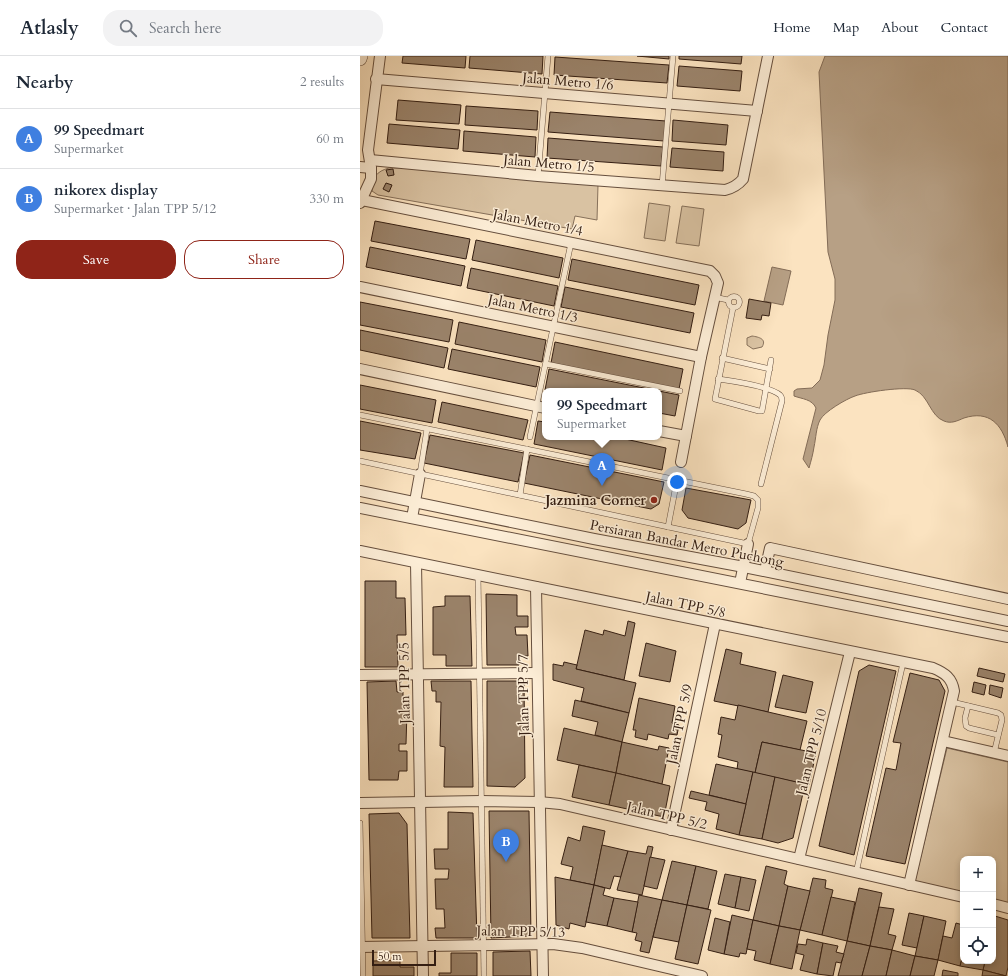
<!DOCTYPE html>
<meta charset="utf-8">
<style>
body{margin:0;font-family:Cardo,serif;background:#f2f2f3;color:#1f2937}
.controls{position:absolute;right:12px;bottom:12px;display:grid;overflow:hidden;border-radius:8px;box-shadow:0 2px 6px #0003}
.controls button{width:36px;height:36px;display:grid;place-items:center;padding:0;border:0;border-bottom:1px solid #e0e1e3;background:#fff;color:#1f2937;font:20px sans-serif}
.scale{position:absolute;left:12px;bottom:10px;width:64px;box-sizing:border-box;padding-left:4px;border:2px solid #341e12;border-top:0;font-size:11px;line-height:14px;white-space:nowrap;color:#341e12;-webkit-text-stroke:3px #fcedd6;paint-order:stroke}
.you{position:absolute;left:317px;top:426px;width:14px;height:14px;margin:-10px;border:3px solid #fff;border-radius:50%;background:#1a73e8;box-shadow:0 0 0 6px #1a73e833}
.badge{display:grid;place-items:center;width:26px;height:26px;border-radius:50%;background:#8f2418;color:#fff;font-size:13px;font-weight:700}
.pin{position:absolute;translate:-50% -33px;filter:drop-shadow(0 1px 2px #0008)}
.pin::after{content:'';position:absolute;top:21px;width:14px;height:12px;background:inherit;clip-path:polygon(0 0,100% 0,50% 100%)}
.popup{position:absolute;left:182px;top:332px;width:120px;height:52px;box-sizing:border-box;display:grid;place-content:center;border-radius:8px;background:#fff;filter:drop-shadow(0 1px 3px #0005);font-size:13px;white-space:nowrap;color:#747a83}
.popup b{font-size:15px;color:#1f2937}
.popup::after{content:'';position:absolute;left:50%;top:100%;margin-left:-8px;border:8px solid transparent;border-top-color:#fff}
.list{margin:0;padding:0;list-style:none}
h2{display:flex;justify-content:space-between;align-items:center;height:52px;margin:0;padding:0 16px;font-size:17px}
h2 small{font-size:13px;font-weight:400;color:#747a83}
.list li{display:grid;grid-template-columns:26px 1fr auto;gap:12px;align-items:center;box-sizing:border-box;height:60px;padding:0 16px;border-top:1px solid #e0e1e3}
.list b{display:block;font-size:15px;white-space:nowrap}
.list p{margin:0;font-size:13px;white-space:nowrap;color:#747a83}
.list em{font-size:13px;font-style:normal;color:#747a83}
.actions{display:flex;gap:8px;padding:12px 16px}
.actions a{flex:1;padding:9px 0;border:1px solid #8f2418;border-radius:16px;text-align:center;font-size:14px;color:#8f2418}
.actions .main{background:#8f2418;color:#fff}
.icon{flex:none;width:22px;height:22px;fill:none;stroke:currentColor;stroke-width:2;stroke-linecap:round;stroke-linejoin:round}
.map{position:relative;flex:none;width:648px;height:920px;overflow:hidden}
header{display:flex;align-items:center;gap:24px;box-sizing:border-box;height:56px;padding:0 20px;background:#fff;border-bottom:1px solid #e0e1e3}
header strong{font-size:19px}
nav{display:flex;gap:22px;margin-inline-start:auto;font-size:14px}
.search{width:280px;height:36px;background:#f2f2f3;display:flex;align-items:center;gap:10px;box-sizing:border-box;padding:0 14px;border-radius:16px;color:#747a83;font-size:15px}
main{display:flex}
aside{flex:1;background:#fff}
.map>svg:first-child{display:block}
.green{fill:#d9c2a2;stroke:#86705a}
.water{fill:#b7a085;stroke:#836c57}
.building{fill:#9b846c;stroke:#341e12}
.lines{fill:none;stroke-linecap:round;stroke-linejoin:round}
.service-casing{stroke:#664f3e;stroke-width:6}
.minor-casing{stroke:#664f3e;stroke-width:12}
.tertiary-casing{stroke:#664f3e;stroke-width:14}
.service{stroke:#fcedd6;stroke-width:5}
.minor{stroke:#fcedd6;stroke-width:10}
.tertiary{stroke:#fcedd6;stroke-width:13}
.poi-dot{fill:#8f2418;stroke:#fcedd6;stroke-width:1.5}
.labels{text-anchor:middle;stroke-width:3;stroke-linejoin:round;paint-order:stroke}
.street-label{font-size:14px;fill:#341e12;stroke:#fcedd6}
.poi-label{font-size:14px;font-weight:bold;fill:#341e12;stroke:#fcedd6;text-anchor:end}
</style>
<header>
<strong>Atlasly</strong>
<div class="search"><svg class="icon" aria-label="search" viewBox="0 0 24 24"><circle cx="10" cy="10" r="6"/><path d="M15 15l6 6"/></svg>Search here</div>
<nav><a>Home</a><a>Map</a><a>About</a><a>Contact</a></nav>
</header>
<main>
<aside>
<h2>Nearby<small>2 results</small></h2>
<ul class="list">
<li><span class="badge" style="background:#3f7fe0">A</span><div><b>99 Speedmart</b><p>Supermarket</p></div><em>60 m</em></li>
<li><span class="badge" style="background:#3f7fe0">B</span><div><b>nikorex display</b><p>Supermarket · Jalan TPP 5/12</p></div><em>330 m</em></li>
</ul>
<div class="actions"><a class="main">Save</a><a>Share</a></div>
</aside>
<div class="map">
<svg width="648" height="920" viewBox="0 0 648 920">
<rect width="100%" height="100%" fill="#fbe3c0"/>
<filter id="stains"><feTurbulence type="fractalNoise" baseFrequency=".005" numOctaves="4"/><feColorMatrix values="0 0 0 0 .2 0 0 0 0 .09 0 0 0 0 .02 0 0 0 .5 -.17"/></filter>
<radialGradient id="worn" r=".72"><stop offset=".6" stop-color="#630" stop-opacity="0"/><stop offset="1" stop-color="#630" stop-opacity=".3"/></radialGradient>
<g class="green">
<path d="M29 112H42L238 129 237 164 215 160 212 173 18 139 12 135C11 122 17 115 29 112Z"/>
<path d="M289 147 310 150 305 185 284 182Z"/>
<path d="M322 150 344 153 339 190 316 187Z"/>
<path d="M392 280C399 281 407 283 402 291L393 293 387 289V282Z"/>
<path d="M587 692 648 706V847L633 843V803H603V836L555 825Z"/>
</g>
<g class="water">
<path d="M465 0H648V391C642 368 629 354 604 362 597 365 591 368 584 365 570 360 569 340 555 334 546 330 505 336 495 340 486 343 464 356 460 364 456 372 456 382 454 391 453 398 451 405 449 412L443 403 456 352C452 343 442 343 434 340V335L437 333 452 332 460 324 464 309 468 279 475 244V223L468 196 459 16Z"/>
<path d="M412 211 431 215 423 249 404 245Z"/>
</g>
<g class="building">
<path d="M43 0H106L105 12 42 7Z"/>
<path d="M110 0H183L182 18 109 12Z"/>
<path d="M277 0H309V3Z"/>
<path d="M319 0H382L381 8 319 3Z"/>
<path d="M195 1 309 9 307 27 194 19Z"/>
<path d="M319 10 382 15 380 35 317 30Z"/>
<path d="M38 44 101 49 99 68 36 64Z"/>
<path d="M106 50 178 55 177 74 105 69Z"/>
<path d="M190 56 306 65 304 85 188 76Z"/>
<path d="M313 64 368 69 366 89 312 85Z"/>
<path d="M29 68 100 74 98 93 27 87Z"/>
<path d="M104 75 176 81 175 101 103 95Z"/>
<path d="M188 82 303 91 301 110 187 102Z"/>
<path d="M312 92 364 96 363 115 310 111Z"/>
<path d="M33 113 34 119 28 120 26 114Z"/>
<path d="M26 127 32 129 29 136 23 133Z"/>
<path d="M15 165 110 183 106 203 11 185Z"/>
<path d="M116 184 203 202 199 222 112 204Z"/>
<path d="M10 191 105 210 101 230 6 211Z"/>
<path d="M212 203 339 229 335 249 208 224Z"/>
<path d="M111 212 198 230 194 250 107 232Z"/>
<path d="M205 231 334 257 330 277 201 251Z"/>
<path d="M389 243 411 247 409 260 402 259 401 264 386 262Z"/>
<path d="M0 246 93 264 89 286 0 269Z"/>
<path d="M99 266 186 284 182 306 95 288Z"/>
<path d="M0 274 88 292 84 312 0 294Z"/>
<path d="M195 286 323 313 319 333 191 307Z"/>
<path d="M92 293 180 311 176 331 88 313Z"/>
<path d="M189 313 319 339 315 360 299 357V335H191L185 334Z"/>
<path d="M0 329 76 344 72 367 0 353Z"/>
<path d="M82 346 168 364 163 384 78 366Z"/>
<path d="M0 365 61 377 55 403 0 394Z"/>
<path d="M178 365 185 366V381H256L306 392 302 414 174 388Z"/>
<path d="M70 379 164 397 158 426 64 407Z"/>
<path d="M170 399 304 426 299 448 291 453 164 427Z"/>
<path d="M326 432 391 444 386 467 378 473 328 462 322 454Z"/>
<path d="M5 525H36V542H45L46 579H37L38 611H5Z"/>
<path d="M126 538 157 539V560H168V571H155L156 579H167L168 600H160L159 609H127Z"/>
<path d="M85 540H110L112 610H86V599H73V551L85 550Z"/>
<path d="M268 565 275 567 264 624 216 613 225 574 243 579 244 574 265 580Z"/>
<path d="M286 587 316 595 310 626 279 620Z"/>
<path d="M366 593 382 597 380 608 416 616 408 656 354 645Z"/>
<path d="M204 606 217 609 216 613 276 627 269 657 221 645 224 632 193 624V608L203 610Z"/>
<path d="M509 609 536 615 494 799 459 790 499 615Z"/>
<path d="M619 612 645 618 643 626 617 620Z"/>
<path d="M550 617 579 624 585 635 545 808 506 800 526 712 536 714 541 687 533 686Z"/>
<path d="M423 619 453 626 446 657 415 651Z"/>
<path d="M36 625 37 636H43V655H47L46 688H39V695H47V715H39L38 724H9L7 626Z"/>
<path d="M71 625H111L113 731H84L85 691 80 690 81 646H76V635H72Z"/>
<path d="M127 625H164L165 722 155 731 127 730Z"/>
<path d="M614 626 626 629 624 639 612 636Z"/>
<path d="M630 629 643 632 641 642 629 638Z"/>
<path d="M279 642 315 650 312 667 319 669 317 679 309 678 308 683 288 678 287 684 275 681 276 674H273Z"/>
<path d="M215 644 269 657 262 686 235 679 238 666 212 660Z"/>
<path d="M378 649 447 665 440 694 402 686 395 717 377 713 378 706 358 701 362 679 358 678 361 661 375 664Z"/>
<path d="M204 672 262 686 256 717 197 704Z"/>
<path d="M262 686 298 694 299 690 309 692 302 728 256 717Z"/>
<path d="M402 686 456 697 449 729 395 717Z"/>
<path d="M356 708 393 716 386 748 349 739Z"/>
<path d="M219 709 256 717 249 749 212 741Z"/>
<path d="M393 716 415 721 402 783 379 779Z"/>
<path d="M256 717 310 730 304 761 249 749Z"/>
<path d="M415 721 445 728 433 782 418 787 402 783Z"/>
<path d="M331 735 386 748 379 779 356 773 359 758 345 754 347 746 329 742Z"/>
<path d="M129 755H169L171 880 131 882Z"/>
<path d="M88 756 113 757 117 882H76L75 872H85L84 853H76L75 823H88L89 813H75L74 793H88Z"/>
<path d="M39 757 47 768 50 882H12L9 758Z"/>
<path d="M223 770 245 775 234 829 210 824 213 811 201 808 208 781 220 785Z"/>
<path d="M242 789 268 795 261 821 254 820 250 833 234 829Z"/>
<path d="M288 790 293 791 282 839 257 834 268 795 286 798Z"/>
<path d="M290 801 305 804 297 833 284 830Z"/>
<path d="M312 805 336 810 327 849 302 844Z"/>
<path d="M336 810 357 815 348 853 327 849Z"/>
<path d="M406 810 427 815 424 828 428 830 419 870 393 864Z"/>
<path d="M365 818 381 821 375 852 358 848Z"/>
<path d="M195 821 234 829 225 871 210 867 209 873 196 869Z"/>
<path d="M381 821 396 824 389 855 375 852Z"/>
<path d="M453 822 466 824 465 832 473 834 462 879 440 874Z"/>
<path d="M234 829 245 832 243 839 254 842 247 870 226 866Z"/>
<path d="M428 830 450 835 440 874 419 870Z"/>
<path d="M499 832 522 837 510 890 487 885Z"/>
<path d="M279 839 302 844 289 897 280 895 282 886 275 884 277 877 272 876Z"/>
<path d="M471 841 495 846 487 885 462 879Z"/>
<path d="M254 842 278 846 272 876 247 870Z"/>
<path d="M302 844 327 849 319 886 293 881Z"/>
<path d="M327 849 351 854 338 908 315 903Z"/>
<path d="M519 851 534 853 528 878 536 880 532 894 510 890Z"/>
<path d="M549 857 564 860 557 892 542 889Z"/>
<path d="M372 859 393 864 386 898 380 897 379 901 364 898Z"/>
<path d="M564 860 586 865 578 904 555 900Z"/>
<path d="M635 860 648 864V911L646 920 623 914 625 905H633V868Z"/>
<path d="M355 862 370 866 364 898 348 894Z"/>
<path d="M393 864 419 870 410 908 394 904 396 895 387 893Z"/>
<path d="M596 867 603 869V899L600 910 578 904 583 880 592 882Z"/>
<path d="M419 870 440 874 432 913 410 908Z"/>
<path d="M447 883 463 887 457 918 440 914 444 899 436 897 438 888 446 889Z"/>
<path d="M487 885 510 890 502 920H478Z"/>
<path d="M463 887 478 890 476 896 484 898 481 907 476 906 473 920 457 918Z"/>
<path d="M510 890 532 894 526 920H502Z"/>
<path d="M532 894 555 900 550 920H526Z"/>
<path d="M170 895 171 920H133V896Z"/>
<path d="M91 897H117V920H79V917H91Z"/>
<path d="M603 899V905H625L623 914 600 910Z"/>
<path d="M555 900 578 904 574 920H550Z"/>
<path d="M40 904V911H54V920H13V905Z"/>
<path d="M583 914 598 917V920H582Z"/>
<path d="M623 914 646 920H622Z"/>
</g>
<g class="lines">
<g class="service-casing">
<g id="service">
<path d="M178 120 188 0"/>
<path d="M302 130 313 0"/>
<circle cx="374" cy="246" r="5.5"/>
<path d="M354 241 368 244"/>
<path d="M373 252 355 343 399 355H402L411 304"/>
<path d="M362 302 410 313"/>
<path d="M186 308 320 335"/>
<path d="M358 323C372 325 410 330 420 339 422 341 422 342 422 345L401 428"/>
<path d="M0 359 386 438 394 440 398 444V452L388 488 0 405"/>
<path d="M170 381 211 187"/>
<path d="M60 418 67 373"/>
<path d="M160 439 167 393"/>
<path d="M308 471 317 424"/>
<path d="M118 519 124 920"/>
<path d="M592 646 638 657 641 659 642 664 634 697"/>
<path d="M608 650 605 662 606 670 609 672 638 679"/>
<path d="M0 767 3 920"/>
<path d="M496 817 543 607"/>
</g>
</g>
<g class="minor-casing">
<g id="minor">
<path d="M16 23 397 55"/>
<path d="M10 104 178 120 365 134C373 132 378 129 383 123L408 0"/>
<path d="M0 111 11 112"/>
<path d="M2 144 350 215 355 220 358 227 341 301 321 406"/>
<path d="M0 147 11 123V112L8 94 20 0"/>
<path d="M0 231 341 301"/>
<path d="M0 313 185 352"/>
<path d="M299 375 326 380"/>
<path d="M0 435 234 483 384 511 648 565"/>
<path d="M0 452 648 581"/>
<path d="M52 462 60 418"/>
<path d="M0 495 573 612C585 617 592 622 594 635L549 829"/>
<path d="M56 507 63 920"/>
<path d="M405 515 410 492 648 543"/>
<path d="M380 527 388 488"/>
<path d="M176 531 183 920"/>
<path d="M0 619 176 617"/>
<path d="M583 685 648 700"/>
<path d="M0 747 121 745 179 746 200 748 603 841"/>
<path d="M311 774 355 568"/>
<path d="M439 803 490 596"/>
<path d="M633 848 648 852"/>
<path d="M0 891 193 888 222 892 342 920"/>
</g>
</g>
<g class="tertiary-casing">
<path id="tertiary" d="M0 3 1 0"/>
</g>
<use href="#service" class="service"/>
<use href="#minor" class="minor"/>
<use href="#tertiary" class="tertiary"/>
</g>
<circle class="poi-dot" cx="294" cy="444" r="4"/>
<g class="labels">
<g class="street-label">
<text transform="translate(208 25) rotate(5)" y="5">Jalan Metro 1/6</text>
<text transform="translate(189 107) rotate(5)" y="5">Jalan Metro 1/5</text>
<text transform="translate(178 166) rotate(11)" y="5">Jalan Metro 1/4</text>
<text transform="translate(173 252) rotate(12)" y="5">Jalan Metro 1/3</text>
<text transform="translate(327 487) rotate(11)" y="5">Persiaran Bandar Metro Puchong</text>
<text transform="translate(326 548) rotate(12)" y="5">Jalan TPP 5/8</text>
<text transform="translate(44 627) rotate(-91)" y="5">Jalan TPP 5/5</text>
<text transform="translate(163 639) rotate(-91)" y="5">Jalan TPP 5/7</text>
<text transform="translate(319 668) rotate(-78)" y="5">Jalan TPP 5/9</text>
<text transform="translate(451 696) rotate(-76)" y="5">Jalan TPP 5/10</text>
<text transform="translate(307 759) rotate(13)" y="5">Jalan TPP 5/2</text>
<text transform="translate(161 875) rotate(1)" y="5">Jalan TPP 5/13</text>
</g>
<g class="poi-label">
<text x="286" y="449">Jazmina Corner</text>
</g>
</g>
<rect width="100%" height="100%" filter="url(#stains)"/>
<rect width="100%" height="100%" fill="url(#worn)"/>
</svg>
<div class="controls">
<button>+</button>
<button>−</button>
<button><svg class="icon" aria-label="locate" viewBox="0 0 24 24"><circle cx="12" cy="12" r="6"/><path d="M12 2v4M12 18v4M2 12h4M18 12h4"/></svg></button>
</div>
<div class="scale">50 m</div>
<div class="you"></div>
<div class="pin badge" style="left:242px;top:430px;background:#3f7fe0">A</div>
<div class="popup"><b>99 Speedmart</b>Supermarket</div>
<div class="pin badge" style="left:146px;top:806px;background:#3f7fe0">B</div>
</div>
</main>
